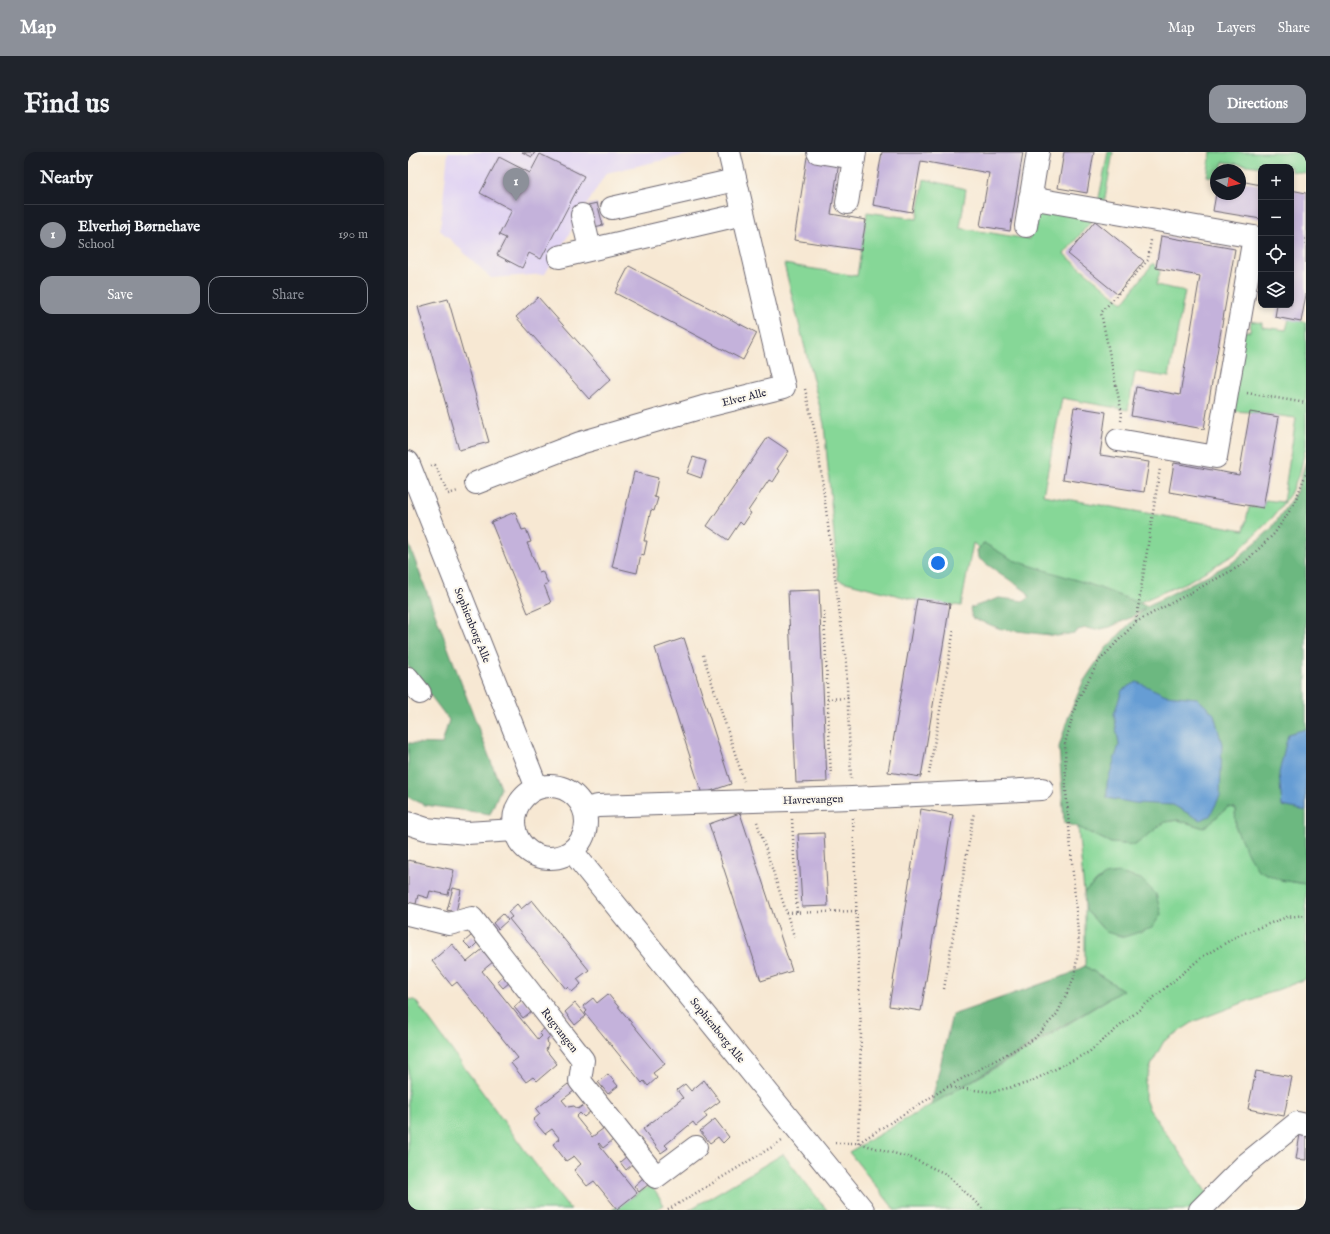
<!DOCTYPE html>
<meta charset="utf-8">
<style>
body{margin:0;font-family:"IM FELL English",serif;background:#20242c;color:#f1f3f6}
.controls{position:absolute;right:12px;top:12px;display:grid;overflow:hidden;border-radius:8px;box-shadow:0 2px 6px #0003}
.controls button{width:36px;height:36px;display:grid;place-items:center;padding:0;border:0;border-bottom:1px solid #363941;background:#171b24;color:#f1f3f6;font:20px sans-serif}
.compass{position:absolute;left:802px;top:12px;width:36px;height:36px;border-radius:50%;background:#171b24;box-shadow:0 2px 6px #0003;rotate:98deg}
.you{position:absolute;left:530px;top:411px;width:14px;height:14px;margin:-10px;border:3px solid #fff;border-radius:50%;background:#1a73e8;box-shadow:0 0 0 6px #1a73e833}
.badge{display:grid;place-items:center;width:26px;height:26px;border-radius:50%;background:#8c9099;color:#fff;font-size:13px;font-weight:700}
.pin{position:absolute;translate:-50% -33px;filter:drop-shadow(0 1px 2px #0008)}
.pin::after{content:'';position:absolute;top:21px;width:14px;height:12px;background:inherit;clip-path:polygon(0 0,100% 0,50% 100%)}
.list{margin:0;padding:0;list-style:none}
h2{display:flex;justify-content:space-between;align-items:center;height:52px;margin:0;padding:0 16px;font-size:17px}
h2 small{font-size:13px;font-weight:400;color:#9ea1a6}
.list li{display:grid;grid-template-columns:26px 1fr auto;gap:12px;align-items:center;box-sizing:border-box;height:60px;padding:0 16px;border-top:1px solid #363941}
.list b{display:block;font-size:15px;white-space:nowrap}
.list p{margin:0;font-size:13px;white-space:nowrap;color:#9ea1a6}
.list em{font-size:13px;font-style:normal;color:#9ea1a6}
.actions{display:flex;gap:8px;padding:12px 16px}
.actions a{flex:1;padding:9px 0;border:1px solid #8c9099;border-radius:12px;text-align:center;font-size:14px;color:#8c9099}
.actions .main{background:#8c9099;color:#fff}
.icon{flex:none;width:22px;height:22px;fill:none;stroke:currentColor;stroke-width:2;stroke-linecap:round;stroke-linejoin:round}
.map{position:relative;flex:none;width:898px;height:1058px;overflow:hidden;border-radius:12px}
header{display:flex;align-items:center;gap:24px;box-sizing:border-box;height:56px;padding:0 20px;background:#8c9099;color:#fff}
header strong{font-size:19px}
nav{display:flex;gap:22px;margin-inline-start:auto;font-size:14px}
.intro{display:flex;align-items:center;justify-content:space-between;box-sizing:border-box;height:96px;padding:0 24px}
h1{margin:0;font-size:28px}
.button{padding:10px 18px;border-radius:12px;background:#8c9099;color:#fff;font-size:14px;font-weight:700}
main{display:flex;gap:24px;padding:0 24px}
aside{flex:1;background:#171b24;border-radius:12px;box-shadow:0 2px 6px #0003}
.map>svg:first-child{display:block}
.built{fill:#e1d4f3}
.green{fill:#86d797;stroke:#547c69}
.forest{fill:#6cb880;stroke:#476d5e}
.water{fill:#669dd4;stroke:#446088}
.building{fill:#c4b2db}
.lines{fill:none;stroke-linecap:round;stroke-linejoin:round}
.minor-casing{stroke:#6d6770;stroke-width:24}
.path{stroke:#6d6770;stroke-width:2.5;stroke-dasharray:1 3;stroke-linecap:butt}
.minor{stroke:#fff;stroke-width:22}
.labels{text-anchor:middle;stroke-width:4;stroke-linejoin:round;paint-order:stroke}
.street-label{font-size:11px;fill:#22223b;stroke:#fbf7ec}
</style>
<header>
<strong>Map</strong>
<nav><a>Map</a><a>Layers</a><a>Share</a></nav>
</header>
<div class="intro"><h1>Find us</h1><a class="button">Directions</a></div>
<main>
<aside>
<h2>Nearby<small></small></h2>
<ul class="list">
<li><span class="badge">1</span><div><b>Elverhøj Børnehave</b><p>School</p></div><em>190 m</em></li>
</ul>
<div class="actions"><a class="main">Save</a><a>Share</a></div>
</aside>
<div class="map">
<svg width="898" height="1058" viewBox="0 0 898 1058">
<rect width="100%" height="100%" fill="#fbf7ec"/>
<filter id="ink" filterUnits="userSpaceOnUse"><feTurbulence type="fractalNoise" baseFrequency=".025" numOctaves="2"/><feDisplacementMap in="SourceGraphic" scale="8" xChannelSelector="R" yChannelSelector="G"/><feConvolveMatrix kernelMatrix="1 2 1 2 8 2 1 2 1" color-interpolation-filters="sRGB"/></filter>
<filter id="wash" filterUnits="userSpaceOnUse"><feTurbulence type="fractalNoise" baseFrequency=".012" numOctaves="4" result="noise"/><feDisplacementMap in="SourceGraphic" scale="16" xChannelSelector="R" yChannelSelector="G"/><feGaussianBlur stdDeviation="0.9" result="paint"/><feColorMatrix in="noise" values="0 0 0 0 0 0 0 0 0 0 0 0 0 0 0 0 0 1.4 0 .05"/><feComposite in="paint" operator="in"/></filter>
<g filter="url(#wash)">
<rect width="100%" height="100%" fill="#f7e8d3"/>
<path class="built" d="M40 0H291L198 21 137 122 83 126 32 78Z"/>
<g class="green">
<path d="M700 0H705L696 52 690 51Z"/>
<path d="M803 0H898V21L883 19V15H854L815 10 813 18H808V25L799 24Z"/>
<path d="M516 27 558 37 552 76 621 87 627 54 691 60 656 102 715 151 745 111 752 120 748 133 777 139 761 225 727 220 720 258 654 246 635 343 836 378 841 355 855 356 857 348 875 350 888 266 842 260 823 259 836 179 842 180 843 169 854 171V175L878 178 881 167 898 170V294L892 320 882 342 865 365 827 402 781 429 723 454 588 409 565 391 553 454 507 448 430 428 416 272 376 112 449 124 459 60 509 67Z"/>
<path d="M820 655 827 656 828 677 872 728 898 732V827L787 869 756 889 745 909 737 930V947L741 957 800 1041 783 1058H487L441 1000 616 899 715 838 677 814V757L698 780 697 723 676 740 670 675 703 691 727 693 757 670 770 668 796 676Z"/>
<path d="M0 847 7 848 121 1004 163 1058H0Z"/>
<path d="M375 1002 419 1058H281Z"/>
<path d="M243 1033 256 1053 247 1058H204Z"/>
</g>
<g class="forest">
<path d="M898 310V732L872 728 850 718 841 704 828 677 827 656 820 655 796 676 770 668 757 670 727 693 703 691 670 675 656 671 651 595 661 563 675 530 698 496 737 456 724 465 702 475 688 478 678 476 670 478 666 481 649 484 593 477 564 466 562 456 591 446 617 449 621 445 619 440 570 406 569 398 576 391 605 408 684 433 739 454 825 410 863 377 888 340Z"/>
<path d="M0 390 93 636 82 662 17 653 0 645V591L34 592 41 568 0 514Z"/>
<path d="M711 721 733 727 748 742 753 762 744 776 716 785 698 780 677 757 676 740 697 723Z"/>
<path d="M677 814 715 838 523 953 544 863 659 823Z"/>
</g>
<g class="water">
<path d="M729 530 758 543 789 546 806 562 814 592 812 644 802 664 792 668 765 653 726 651 699 646V631L711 593 706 562 714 538Z"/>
<path d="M898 577V659L874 654 871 621 880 582Z"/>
</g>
<g id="blocks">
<g class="building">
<path d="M114 0H127L124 5Z"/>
<path d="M474 0H615L602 79 572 74 581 21 513 9 504 60 465 53Z"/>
<path d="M656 0H686L679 41 650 36Z"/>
<path d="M132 2 176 24 133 107 121 101 114 116 89 103 98 86 91 83 104 58 72 41 91 5 122 21Z"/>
<path d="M399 5 431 10 423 62 458 68 453 98 386 88Z"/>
<path d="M832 29 853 33V67L805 59 808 42H832Z"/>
<path d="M883 38 898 41V143L893 170 867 165 869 153H883Z"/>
<path d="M189 51 195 73 186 75 180 53Z"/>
<path d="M687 69 736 109 709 142 660 102Z"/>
<path d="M753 84 827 97 796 277 723 264 728 235 772 243 792 124 748 116Z"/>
<path d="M221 114 349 181 335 208 207 141Z"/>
<path d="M130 145 203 227 181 247 108 165Z"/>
<path d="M40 147 81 290 51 298 10 155Z"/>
<path d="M666 255 698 260 692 303 741 310 736 340 655 327Z"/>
<path d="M842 260 871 265 855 356 761 340 766 311 831 323Z"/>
<path d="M360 285 381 299 369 317 372 319 365 330 361 328 340 359 343 361 335 373 332 370 320 388 299 374Z"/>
<path d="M285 305 298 309 293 326 279 321Z"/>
<path d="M226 320 250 326 246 345 250 346 246 359 243 358 236 389H239L236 403 233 402 229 421 204 415Z"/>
<path d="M107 360 114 378 118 377 123 390 119 391 131 420 134 419 140 431 136 433 143 451 120 461 83 370Z"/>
<path d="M411 438 419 630 388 631 380 439Z"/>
<path d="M509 447 542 452 513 625 480 620Z"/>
<path d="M276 486 323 632 294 642 247 496Z"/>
<path d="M513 657 545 663 513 859 481 854Z"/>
<path d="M332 661 384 819 353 829 301 672Z"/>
<path d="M416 681 420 754 394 755 390 682Z"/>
<path d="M0 708 46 718 40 743 22 739 20 746 10 743 8 752 0 751Z"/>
<path d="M45 736 53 738 48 760 39 758Z"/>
<path d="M124 748 181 818 169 827 173 832 164 840 160 835 158 837 101 767 104 765 100 760 109 752 113 757Z"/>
<path d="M95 762 100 768 90 777 85 771Z"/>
<path d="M64 783 70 790 63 797 56 790Z"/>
<path d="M44 792 59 810 76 796 86 809 74 819 130 888 134 884 131 881 138 875 145 882 139 887 140 893 138 898 149 912 129 929 125 925 118 930 103 911 110 906 49 830 44 834 24 809Z"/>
<path d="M96 823 102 830 95 836 89 829Z"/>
<path d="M200 842 257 912 245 921 249 926 240 934 236 929 234 931 177 861 179 859 175 854 185 846 189 851Z"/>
<path d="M115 847 125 858 115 866 106 855Z"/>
<path d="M167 851 178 864 167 873 157 860Z"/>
<path d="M848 919 884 925 876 964 840 957Z"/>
<path d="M200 922 210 934 200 942 190 930Z"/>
<path d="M296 928 312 949 296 961 299 965 288 974 285 970 257 993 260 996 253 1001 235 977 275 946 269 938 277 932 283 939Z"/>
<path d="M160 932 166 939 154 948 160 955 166 954 170 957 177 952 183 959 176 965 172 961 168 965 184 985 196 976 205 988 195 996 191 991 190 992 229 1041 209 1057 186 1029 179 1034 166 1018 173 1012 166 1004 158 1009 145 992 152 987 144 977 137 982 125 968 132 962 128 957Z"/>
<path d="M307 967 321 985 315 991 310 985 302 991 292 979Z"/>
<path d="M892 982 898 983V1008L888 1007Z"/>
<path d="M219 1004 225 1012 218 1018 212 1010Z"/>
<path d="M236 1025 241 1032 231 1040 226 1034Z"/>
</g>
</g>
</g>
<g filter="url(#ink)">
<use href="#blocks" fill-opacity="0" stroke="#6d6770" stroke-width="1"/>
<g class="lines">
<g class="minor-casing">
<g id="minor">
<path d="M410 0 446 6"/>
<path d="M622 46 846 85 808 305 710 288"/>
<path d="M439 51 447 0"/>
<path d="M204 56 327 28"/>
<path d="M174 63 182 97"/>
<path d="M618 74 630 0"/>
<path d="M151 105 335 62"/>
<path d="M0 310 129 636"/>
<path d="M68 331 172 291 295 255 376 235 321 0"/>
<path d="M0 526 12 541"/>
<circle cx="142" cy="670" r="36"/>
<path d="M176 657 190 654 444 646 634 637"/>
<path d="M0 671 18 677 59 681 107 678"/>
<path d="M164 699 455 1058"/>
<path d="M0 762 41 772 64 766 175 908 172 929 248 1025 288 995"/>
<path d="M792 1058 837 1013 889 971 898 973"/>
</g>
</g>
<g class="path">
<path d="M397 237 409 289 438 510 443 627"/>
<path d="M839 241 898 251"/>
<path d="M713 269 714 262 693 161 740 108 743 88"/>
<path d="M23 314 27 313 40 342 50 339"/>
<path d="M416 459 423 626"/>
<path d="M728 469 752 316"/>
<path d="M295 503 336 629"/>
<path d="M419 547 440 546"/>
<path d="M521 622 546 477"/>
<path d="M445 666 453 881 450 991 503 1006 538 1022 576 1058"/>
<path d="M384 667 389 761"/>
<path d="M349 670 387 787"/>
<path d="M379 761 448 759"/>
<path d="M536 837 566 660"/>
<path d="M539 935 584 940 620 931 681 900 794 805 831 783 879 765 898 763"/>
<path d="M427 991H450L539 935 626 887 649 862 666 826 671 793 658 639 657 591 669 549 691 509 728 470 834 413 866 382 885 354 898 322"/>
<path d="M260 1058 374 989"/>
</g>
<use href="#minor" class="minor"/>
</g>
</g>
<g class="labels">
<g class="street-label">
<text transform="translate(336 245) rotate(-14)" y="4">Elver Alle</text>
<text transform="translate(65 473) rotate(68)" y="4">Sophienborg Alle</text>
<text transform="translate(405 647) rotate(-2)" y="4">Havrevangen</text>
<text transform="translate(152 878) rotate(52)" y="4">Rugvangen</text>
<text transform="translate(310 878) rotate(51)" y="4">Sophienborg Alle</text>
</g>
</g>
</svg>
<div class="controls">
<button>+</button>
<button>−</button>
<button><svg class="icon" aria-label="locate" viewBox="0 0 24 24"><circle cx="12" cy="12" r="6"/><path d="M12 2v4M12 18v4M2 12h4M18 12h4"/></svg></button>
<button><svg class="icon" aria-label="layers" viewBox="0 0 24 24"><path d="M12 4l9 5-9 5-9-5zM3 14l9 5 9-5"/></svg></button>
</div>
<svg class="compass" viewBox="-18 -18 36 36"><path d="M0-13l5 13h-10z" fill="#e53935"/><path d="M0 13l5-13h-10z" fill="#9ea1a6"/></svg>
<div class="you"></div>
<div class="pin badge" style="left:108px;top:49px">1</div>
</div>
</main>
